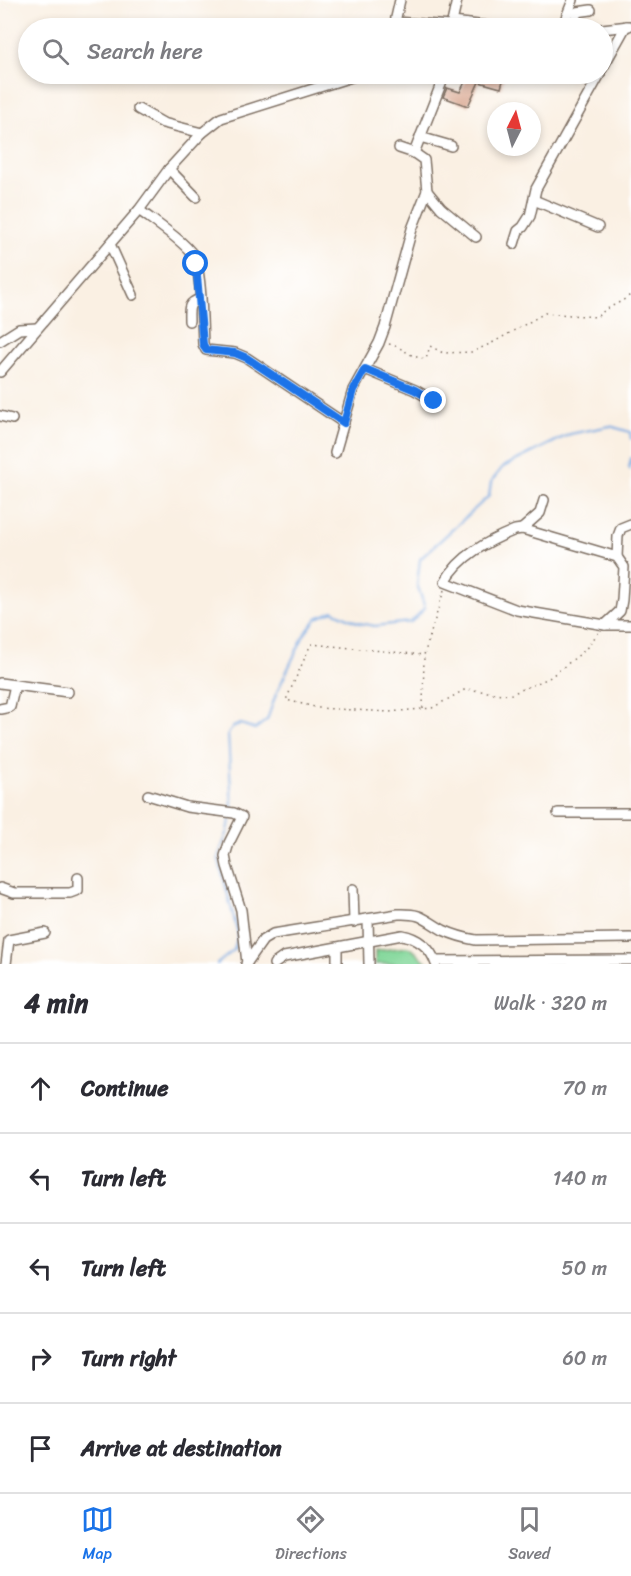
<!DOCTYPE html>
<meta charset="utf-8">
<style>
body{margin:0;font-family:Sriracha,sans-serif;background:#f7f7f7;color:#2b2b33}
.compass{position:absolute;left:487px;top:102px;width:54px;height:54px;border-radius:50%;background:#fff;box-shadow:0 3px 9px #0003;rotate:6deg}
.stop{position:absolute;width:18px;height:18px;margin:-14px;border:4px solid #1a73e8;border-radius:50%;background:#fff}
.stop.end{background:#1a73e8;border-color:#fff;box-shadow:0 2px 6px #0008}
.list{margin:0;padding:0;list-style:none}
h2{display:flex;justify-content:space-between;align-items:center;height:78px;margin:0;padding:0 24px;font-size:26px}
h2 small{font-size:20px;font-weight:400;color:#7c7c81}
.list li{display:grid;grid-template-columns:39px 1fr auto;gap:18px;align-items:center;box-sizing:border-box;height:90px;padding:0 24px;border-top:2px solid #e1e1e2}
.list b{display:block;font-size:22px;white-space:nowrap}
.list em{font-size:20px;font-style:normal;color:#7c7c81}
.icon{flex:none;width:33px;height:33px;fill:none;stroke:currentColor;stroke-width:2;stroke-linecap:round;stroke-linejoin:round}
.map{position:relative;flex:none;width:631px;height:964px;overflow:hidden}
.search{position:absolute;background:#fff;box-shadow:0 3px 9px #0003;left:18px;right:18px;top:18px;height:66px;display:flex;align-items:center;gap:15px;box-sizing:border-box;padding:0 21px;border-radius:33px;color:#7c7c81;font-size:22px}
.sheet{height:528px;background:#fff}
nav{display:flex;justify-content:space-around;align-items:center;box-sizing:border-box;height:84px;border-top:2px solid #e1e1e2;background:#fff;font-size:16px;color:#7c7c81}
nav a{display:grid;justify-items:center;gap:3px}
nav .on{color:#1a73e8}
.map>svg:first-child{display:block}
.green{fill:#82d79a;stroke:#5e805c;stroke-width:1.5}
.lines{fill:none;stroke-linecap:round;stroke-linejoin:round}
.stream{stroke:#76a8e2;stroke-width:2}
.building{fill:#d49b81}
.minor-casing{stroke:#7e6f63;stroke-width:12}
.path{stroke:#7e6f63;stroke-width:1.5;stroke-dasharray:1.5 4.5;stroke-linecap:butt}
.minor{stroke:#fff;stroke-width:9}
.route{stroke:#1a73e8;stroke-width:8}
</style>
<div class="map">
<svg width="631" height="964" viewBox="0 0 631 964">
<rect width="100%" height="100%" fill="#fff"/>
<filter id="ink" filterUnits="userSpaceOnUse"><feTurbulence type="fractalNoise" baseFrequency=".0167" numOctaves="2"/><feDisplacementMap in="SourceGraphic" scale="12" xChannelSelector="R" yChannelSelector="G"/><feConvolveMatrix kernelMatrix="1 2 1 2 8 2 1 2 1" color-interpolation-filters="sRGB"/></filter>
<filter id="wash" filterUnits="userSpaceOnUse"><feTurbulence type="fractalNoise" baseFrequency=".008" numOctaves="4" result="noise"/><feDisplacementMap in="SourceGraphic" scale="24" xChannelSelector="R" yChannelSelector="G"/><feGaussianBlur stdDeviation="1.35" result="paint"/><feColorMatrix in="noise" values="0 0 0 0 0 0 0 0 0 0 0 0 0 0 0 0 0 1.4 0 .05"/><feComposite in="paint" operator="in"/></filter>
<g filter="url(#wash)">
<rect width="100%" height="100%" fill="#faf0e3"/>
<path class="green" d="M406 947 411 948 429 964H375V951Z"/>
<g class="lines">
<g class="stream">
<path d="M631 458 629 468 631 470"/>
<path d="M232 809 228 734 233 727 241 724 255 729 267 720 276 694 304 635 317 618 333 611 359 623 375 626 411 622 425 608 417 584 420 559 489 496 491 482 503 467 570 434 610 426 630 432 631 439"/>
<path d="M217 964 234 950 238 934 218 857 228 831 231 814"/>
</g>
</g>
<g id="blocks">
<path class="building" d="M469 74H493L504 77 501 88 479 82 468 106 443 97 447 88 460 92Z"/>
</g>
</g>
<g filter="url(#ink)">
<use href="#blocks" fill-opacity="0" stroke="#7e6f63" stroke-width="1.5"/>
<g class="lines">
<g class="minor-casing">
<g id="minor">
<path d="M400 0 395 22 451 26"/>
<path d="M452 22 505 28"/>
<path d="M451 27 457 0"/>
<path d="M562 28 573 0"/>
<path d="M573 28 577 12 591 10"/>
<path d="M602 29 629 26"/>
<path d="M602 69 626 26"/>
<path d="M138 109 163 123 202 133"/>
<path d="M420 137 451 146"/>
<path d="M399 148 414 153 445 74"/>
<path d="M169 169 196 197"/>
<path d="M427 191 441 208 476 237"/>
<path d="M534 200 598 227"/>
<path d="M139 210C153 221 184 241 193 255 202 268 202 326 203 344L206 350 235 353 247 358 344 423"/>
<path d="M110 244 133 295"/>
<path d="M514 244 518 231 523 227 530 216 536 189 600 74"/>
<path d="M189 321C189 309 187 303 200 299"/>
<path d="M0 341 19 329 37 328"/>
<path d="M365 369 415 390 434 401"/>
<path d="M0 372 139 210 169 169 202 133 221 118 361 74"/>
<path d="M0 416 12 419"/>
<path d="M335 453 353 390 379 343 385 327 412 229 427 191 424 160 414 153"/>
<path d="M631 524 621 528 618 536 617 557 529 531 522 529 515 530C488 541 459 556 445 582L517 610 605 625H631"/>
<path d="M522 529 540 513 544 500"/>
<path d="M605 625 620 611 622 600 624 567 617 557"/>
<path d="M0 683 68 692"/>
<path d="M0 709 10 707 15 685"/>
<path d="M148 795 187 807 234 813 242 817 229 843 225 856 227 866 241 910 247 963"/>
<path d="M558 813H631"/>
<path d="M0 888 14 893H70L78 890V878"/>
<path d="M353 889 354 922"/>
<path d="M368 919 369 964"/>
<path d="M436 961 631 960"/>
<path d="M6 964 9 940 45 933"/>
<path d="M246 964 263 940 273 934 398 914C423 913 423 919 443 930 454 935 464 938 476 940L631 938"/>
<path d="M274 964 284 957 402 935C418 938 431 948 436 964"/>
<path d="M337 964V948"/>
</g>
</g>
<g class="path">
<path d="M389 344C403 347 408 357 426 359L430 346 443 353 472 352 492 343 545 313 597 317C607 306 621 304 631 294"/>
<path d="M444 590 424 655 311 644 286 700 319 708 389 712 432 708 466 689 509 695 549 678 584 651 599 632"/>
<path d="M423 708 424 656"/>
</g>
<use href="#minor" class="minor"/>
</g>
</g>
<g class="lines" filter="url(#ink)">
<path class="route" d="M196 264 203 344 206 350 235 353 247 358 344 423 353 390 365 369 415 390 434 401"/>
</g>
</svg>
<svg class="compass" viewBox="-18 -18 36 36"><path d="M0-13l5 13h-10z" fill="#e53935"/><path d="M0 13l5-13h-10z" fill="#7c7c81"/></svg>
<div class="stop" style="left:196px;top:264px"></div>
<div class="stop end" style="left:434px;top:401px"></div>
<div class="search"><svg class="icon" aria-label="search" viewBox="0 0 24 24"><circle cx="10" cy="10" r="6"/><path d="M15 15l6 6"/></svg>Search here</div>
</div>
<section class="sheet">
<h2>4 min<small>Walk · 320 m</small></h2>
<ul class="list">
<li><svg class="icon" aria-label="ahead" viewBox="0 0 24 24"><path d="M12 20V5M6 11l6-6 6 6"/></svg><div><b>Continue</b></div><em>70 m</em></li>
<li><svg class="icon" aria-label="left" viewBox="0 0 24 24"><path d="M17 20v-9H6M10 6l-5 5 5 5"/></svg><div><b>Turn left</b></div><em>140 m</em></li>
<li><svg class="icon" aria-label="left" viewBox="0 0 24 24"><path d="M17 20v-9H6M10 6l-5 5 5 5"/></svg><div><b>Turn left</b></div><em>50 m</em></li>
<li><svg class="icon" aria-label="right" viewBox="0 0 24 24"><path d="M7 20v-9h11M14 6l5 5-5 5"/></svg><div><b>Turn right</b></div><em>60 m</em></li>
<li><svg class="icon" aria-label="arrive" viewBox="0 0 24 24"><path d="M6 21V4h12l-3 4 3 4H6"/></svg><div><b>Arrive at destination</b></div></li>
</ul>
</section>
<nav>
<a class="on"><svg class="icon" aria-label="map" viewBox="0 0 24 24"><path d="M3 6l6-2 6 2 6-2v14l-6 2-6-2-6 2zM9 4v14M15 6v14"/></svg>Map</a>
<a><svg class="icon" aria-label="directions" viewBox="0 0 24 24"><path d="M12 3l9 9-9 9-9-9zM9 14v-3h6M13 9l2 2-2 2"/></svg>Directions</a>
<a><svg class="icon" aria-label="saved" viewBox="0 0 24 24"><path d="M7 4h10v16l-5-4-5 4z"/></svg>Saved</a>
</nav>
